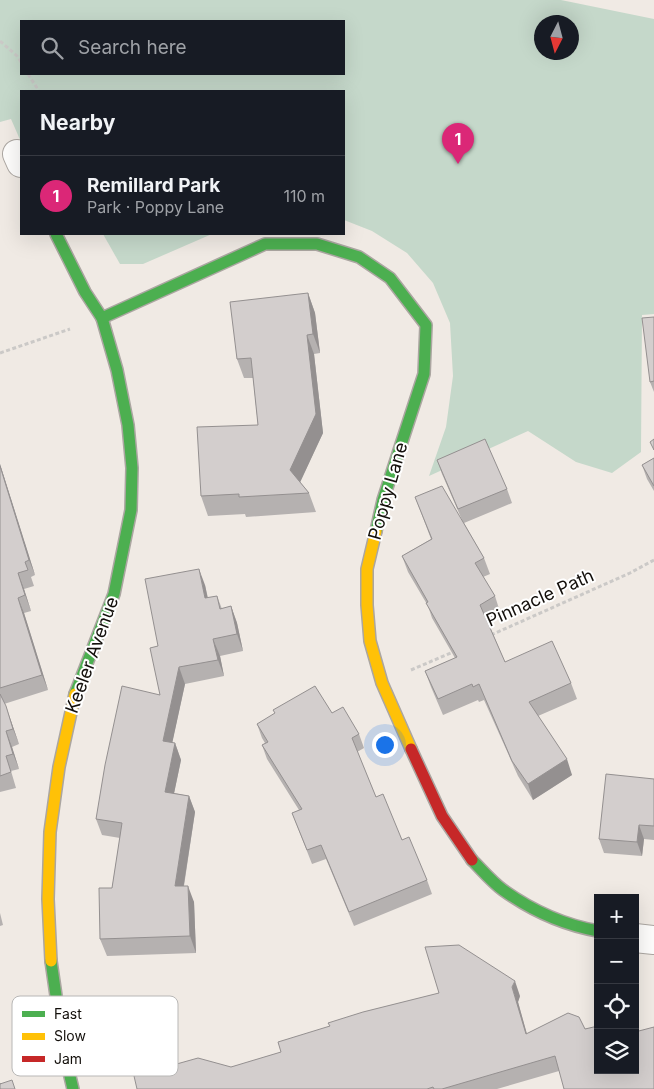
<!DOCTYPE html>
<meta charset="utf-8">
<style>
body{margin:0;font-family:Inter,sans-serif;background:#242831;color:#f1f3f6}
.controls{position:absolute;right:15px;bottom:15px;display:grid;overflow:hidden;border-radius:0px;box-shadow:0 5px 20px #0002}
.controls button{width:45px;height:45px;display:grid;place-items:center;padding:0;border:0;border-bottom:1px solid #363941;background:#171b24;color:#f1f3f6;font:25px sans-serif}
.compass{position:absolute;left:534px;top:15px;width:45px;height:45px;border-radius:50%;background:#171b24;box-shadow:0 5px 20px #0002;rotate:186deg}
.you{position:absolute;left:384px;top:744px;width:18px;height:18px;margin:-12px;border:4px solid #fff;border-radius:50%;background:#1a73e8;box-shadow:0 0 0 8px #1a73e833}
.badge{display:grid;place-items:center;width:32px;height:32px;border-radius:50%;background:#db2777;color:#fff;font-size:16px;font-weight:700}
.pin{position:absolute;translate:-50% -41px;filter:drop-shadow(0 1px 2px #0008)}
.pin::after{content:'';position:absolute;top:26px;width:18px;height:15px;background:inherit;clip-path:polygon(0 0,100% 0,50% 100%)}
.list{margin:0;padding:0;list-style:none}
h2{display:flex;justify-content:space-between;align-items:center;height:65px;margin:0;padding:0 20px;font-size:21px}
h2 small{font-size:16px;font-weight:400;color:#9ea1a6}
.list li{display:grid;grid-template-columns:32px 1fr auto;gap:15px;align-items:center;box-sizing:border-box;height:80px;padding:0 20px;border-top:1px solid #363941}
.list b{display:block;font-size:19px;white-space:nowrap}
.list p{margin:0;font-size:16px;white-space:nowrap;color:#9ea1a6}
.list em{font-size:16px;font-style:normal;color:#9ea1a6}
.icon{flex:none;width:28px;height:28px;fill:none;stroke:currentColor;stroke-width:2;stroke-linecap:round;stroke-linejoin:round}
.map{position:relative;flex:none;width:654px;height:1089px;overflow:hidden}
.search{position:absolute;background:#171b24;box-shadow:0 5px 20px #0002;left:20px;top:20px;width:325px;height:55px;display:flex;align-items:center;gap:12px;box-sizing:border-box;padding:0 18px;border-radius:0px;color:#9ea1a6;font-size:19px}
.panel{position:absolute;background:#171b24;box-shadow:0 5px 20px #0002;left:20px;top:90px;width:325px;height:145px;border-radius:0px}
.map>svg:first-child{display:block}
.green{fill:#c5d8ca;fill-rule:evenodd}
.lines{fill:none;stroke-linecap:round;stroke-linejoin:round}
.street-casing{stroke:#aba6a1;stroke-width:30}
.fast-casing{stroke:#aba6a1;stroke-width:14}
.slow-casing{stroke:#aba6a1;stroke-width:14}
.jam-casing{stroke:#aba6a1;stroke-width:14}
.path{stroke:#cbc9c7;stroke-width:3;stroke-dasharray:4 2.5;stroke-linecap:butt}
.street{stroke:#fdfcfb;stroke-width:28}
.fast{stroke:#4caf50;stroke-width:11}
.slow{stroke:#ffc107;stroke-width:11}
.jam{stroke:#c62828;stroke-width:11}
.wall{fill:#b5b1b0}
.shaded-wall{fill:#949090}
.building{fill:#d3cecd;stroke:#949090}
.labels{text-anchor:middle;stroke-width:4;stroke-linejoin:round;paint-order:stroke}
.street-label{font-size:18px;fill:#130f0b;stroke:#fff}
.key{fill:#fff;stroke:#b8b7b6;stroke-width:1}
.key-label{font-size:14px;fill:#130f0b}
</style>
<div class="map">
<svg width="654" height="1089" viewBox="0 0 654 1089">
<rect width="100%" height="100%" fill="#f0eae4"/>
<g class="green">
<path d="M0 0H561L654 19V314L642 315 641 452 612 473 576 462 528 431 429 476 446 427 453 376 450 323 433 283 407 253 372 231 344 220V91H21V142L11 119 0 122ZM21 21H344V74H21ZM542 22H572V52H542Z"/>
<path d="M103 234H212L143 264H120Z"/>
</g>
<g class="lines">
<g class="street-casing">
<g id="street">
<path d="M17 154 21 163"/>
<path d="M635 938 654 940"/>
</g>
</g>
<g class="fast-casing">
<g id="fast">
<path d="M56 234 85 292 102 318 117 370 128 425 132 468 131 510 114 594 75 694"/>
<path d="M102 318 265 244H317L359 257 390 278 426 325 424 374 383 500 376 531"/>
<path d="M472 860C482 870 492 882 503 890 531 910 564 925 598 931"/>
<path d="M51 961 64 1051 73 1089"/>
</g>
</g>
<g class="slow-casing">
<g id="slow">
<path d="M376 531 367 569V605L370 641 382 683 411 749"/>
<path d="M51 961 48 899 50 832 59 767 75 694"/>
</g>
</g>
<g class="jam-casing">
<path id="jam" d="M411 749 442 816 472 860"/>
</g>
<g class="path">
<path d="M0 41 17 56 21 62"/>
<path d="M28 74 39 91"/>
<path d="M0 353 70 329"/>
<path d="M491 635 630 573 654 560"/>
<path d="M411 670 453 652"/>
</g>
<use href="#street" class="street"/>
<use href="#fast" class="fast"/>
<use href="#slow" class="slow"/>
<use href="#jam" class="jam"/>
</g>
<g class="wall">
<path d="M308 293 315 313 320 353 314 354 323 433 300 482 309 493 316 512 246 517 245 514 208 516 201 496 258 425 253 378H244L237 359Z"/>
<path d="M654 317V392L650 382Z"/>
<path d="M654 458V491L647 479 642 465Z"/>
<path d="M437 460 507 489 512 503 464 523 484 558 490 574 483 577 495 596 500 612 487 620 505 662 571 683 577 699 538 716 572 775 533 800 518 776 484 700 479 702 478 700 443 715 431 687 425 671 455 658 432 618 428 606 408 572 402 556 431 539 415 497 462 520 442 474Z"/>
<path d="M0 464 35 575 31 577 34 586 24 589 31 611 24 613 48 690 4 704 11 721 19 744 12 747 19 769 11 771 16 788 0 792Z"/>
<path d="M205 585 208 598 217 596 222 609 231 606 237 623 243 651 220 656 224 676 185 684 172 743H175L181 760 174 793 189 796 195 812 184 886 194 902 196 953 107 956 100 939 112 888 120 838 102 835 96 819 160 695 158 646Z"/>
<path d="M332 713 359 734 364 748 357 752 376 797 427 880 432 894 354 926 326 859 312 864 292 813 299 810 267 759 262 745 265 743 262 738 257 724Z"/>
<path d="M654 779V840L644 839 642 856 604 853 599 839Z"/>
<path d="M0 913 3 925 0 926Z"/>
<path d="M520 996 518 1002 527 1034 568 1013 559 1071 497 1089H137L231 1067Z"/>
</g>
<g class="shaded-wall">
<path d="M308 293 315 313 320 353 313 334Z"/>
<path d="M307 335 314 354 323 433 297 489 290 470Z"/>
<path d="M0 464 35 575 29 560 0 466Z"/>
<path d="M199 569 205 585 211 615 205 598Z"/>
<path d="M18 573 24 589 31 611 25 595Z"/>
<path d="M18 598 24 613 48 690 42 675Z"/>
<path d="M231 606 237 623 243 651 237 634Z"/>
<path d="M213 639 220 656 224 676 218 660Z"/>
<path d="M179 667 185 684 169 758 163 741Z"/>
<path d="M6 706 11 721 19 744 13 729Z"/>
<path d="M6 731 12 747 19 769 13 754Z"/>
<path d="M175 743 181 760 171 808 165 792Z"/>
<path d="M567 759 572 775 533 800 528 784Z"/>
<path d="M189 796 195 812 181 903 175 886Z"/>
<path d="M639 825 644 839 642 856 637 842Z"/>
<path d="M188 886 194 902 196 953 190 936Z"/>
<path d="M515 981 520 996 518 1002 531 1049 526 1034 512 987Z"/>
</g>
<g class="building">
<path d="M308 293 313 334 307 335 316 414 290 470 309 493 239 497V494L201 496 197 427 258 425 251 358 237 359 230 302Z"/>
<path d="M654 317V381L650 382 642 318Z"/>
<path d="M485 439 507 489 458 509 437 460Z"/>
<path d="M654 439V450L650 442Z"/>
<path d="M654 458V486L642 465Z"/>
<path d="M0 466 29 560 25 562 28 570 18 573 25 595 18 598 42 675 0 688Z"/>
<path d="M442 486 484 558 475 563 495 596 480 605 505 662 552 641 571 683 529 702 567 759 528 784 512 761 479 684 473 687 472 684 438 699 425 671 457 657 426 603 428 602 402 556 432 539 415 497Z"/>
<path d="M199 569 205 598 217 596 220 609 231 606 237 634 213 639 218 660 179 667 163 741 175 743 165 792 189 796 175 886H188L190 936 100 939 99 888H112L122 823 96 819 105 765 122 686 160 695 150 648 158 646 145 579Z"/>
<path d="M315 686 332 713 343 707 359 734 352 738 376 797 383 794 402 840 409 837 427 880 349 912 321 845 307 850 292 813 302 809 262 745 268 742 257 724 275 713 273 710Z"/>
<path d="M0 694 6 706 13 729 6 731 13 754 6 756 11 772 0 776Z"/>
<path d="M606 774 654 779V826L639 825 637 842 599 839Z"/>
<path d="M459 945 515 981 512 987 526 1034 568 1013 579 1017 585 1029 598 1026V1070H635V1032L654 1027V1089H564L555 1056 442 1089H434L433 1087 427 1089H137L134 1076 198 1058 231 1067 281 1052 278 1042 330 1026 328 1023 363 1012 439 993 425 947Z"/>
<path d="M12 1080 15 1089H0V1083V1084Z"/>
</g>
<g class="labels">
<g class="street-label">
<text transform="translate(388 491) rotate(-74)" y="6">Poppy Lane</text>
<text transform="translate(540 598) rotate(-24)" y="6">Pinnacle Path</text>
<text transform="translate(92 655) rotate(-70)" y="6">Keeler Avenue</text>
</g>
</g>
<rect x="12" y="996" width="166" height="80" rx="8" class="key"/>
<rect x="22" y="1011" width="23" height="6" fill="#4caf50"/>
<rect x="22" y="1033" width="23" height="7" fill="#ffc107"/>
<rect x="22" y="1056" width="23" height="6" fill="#c62828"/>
<g class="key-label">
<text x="54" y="1019">Fast</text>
<text x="54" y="1041">Slow</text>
<text x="54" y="1064">Jam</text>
</g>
</svg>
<div class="controls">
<button>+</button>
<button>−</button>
<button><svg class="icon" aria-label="locate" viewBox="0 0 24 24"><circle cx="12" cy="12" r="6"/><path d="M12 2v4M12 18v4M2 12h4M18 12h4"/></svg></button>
<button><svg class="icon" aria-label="layers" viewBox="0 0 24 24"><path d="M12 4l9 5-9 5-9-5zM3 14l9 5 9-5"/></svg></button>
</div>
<svg class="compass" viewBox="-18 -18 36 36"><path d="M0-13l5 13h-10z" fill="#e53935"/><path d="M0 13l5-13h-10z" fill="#9ea1a6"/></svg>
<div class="you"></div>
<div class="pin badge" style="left:458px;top:164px">1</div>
<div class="search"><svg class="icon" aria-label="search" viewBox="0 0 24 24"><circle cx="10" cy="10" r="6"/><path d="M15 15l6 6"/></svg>Search here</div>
<section class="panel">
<h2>Nearby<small></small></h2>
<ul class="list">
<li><span class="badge">1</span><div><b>Remillard Park</b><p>Park · Poppy Lane</p></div><em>110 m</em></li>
</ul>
</section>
</div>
